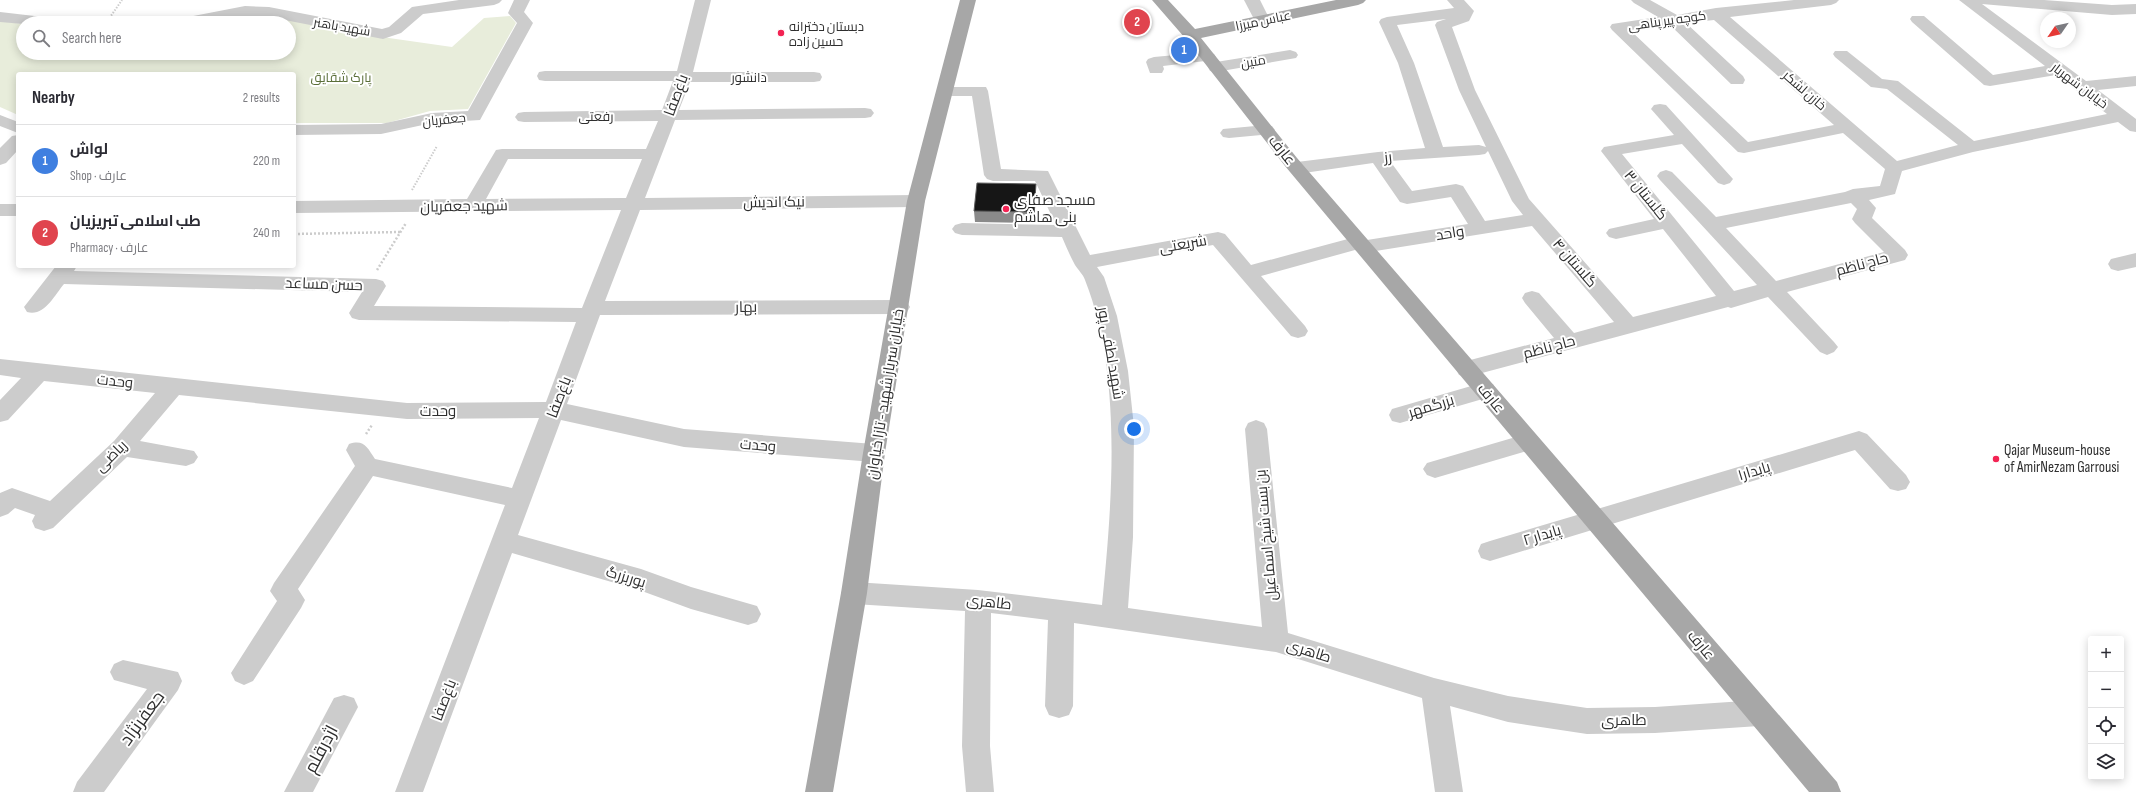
<!DOCTYPE html>
<meta charset="utf-8">
<style>
body{margin:0;font-family:"Sofia Sans Condensed",Cairo,sans-serif;background:#f2f2f3;color:#2b2b33}
.controls{position:absolute;right:12px;bottom:12px;display:grid;overflow:hidden;border-radius:4px;box-shadow:0 2px 10px #0003}
.controls button{width:36px;height:36px;display:grid;place-items:center;padding:0;border:0;border-bottom:1px solid #e1e1e2;background:#fff;color:#2b2b33;font:20px sans-serif}
.compass{position:absolute;left:2040px;top:12px;width:36px;height:36px;border-radius:50%;background:#fff;box-shadow:0 2px 10px #0003;rotate:236deg}
.you{position:absolute;left:1134px;top:429px;width:14px;height:14px;margin:-10px;border:3px solid #fff;border-radius:50%;background:#1a73e8;box-shadow:0 0 0 6px #1a73e833}
.badge{display:grid;place-items:center;width:26px;height:26px;border-radius:50%;background:#b45309;color:#fff;font-size:13px;font-weight:700}
.pin{position:absolute;translate:-50% -50%;border:2px solid #fff;box-shadow:0 1px 4px #0006}
.list{margin:0;padding:0;list-style:none}
h2{display:flex;justify-content:space-between;align-items:center;height:52px;margin:0;padding:0 16px;font-size:17px}
h2 small{font-size:13px;font-weight:400;color:#7c7c81}
.list li{display:grid;grid-template-columns:26px 1fr auto;gap:12px;align-items:center;box-sizing:border-box;height:72px;padding:0 16px;border-top:1px solid #e1e1e2}
.list b{display:block;font-size:15px;white-space:nowrap}
.list p{margin:0;font-size:13px;white-space:nowrap;color:#7c7c81}
.list em{font-size:13px;font-style:normal;color:#7c7c81}
.icon{flex:none;width:22px;height:22px;fill:none;stroke:currentColor;stroke-width:2;stroke-linecap:round;stroke-linejoin:round}
.map{position:relative;flex:none;width:2136px;height:792px;overflow:hidden}
.search{position:absolute;background:#fff;box-shadow:0 2px 10px #0003;left:16px;top:16px;width:280px;height:44px;display:flex;align-items:center;gap:10px;box-sizing:border-box;padding:0 14px;border-radius:22px;color:#7c7c81;font-size:15px}
.panel{position:absolute;background:#fff;box-shadow:0 2px 10px #0003;left:16px;top:72px;width:280px;height:196px;border-radius:4px}
.map>svg:first-child{display:block}
.green{fill:#e8eddb}
.lines{fill:none;stroke-linecap:round;stroke-linejoin:round}
.path-far1{stroke:#ccc;stroke-width:2;stroke-dasharray:1.5 1.5;stroke-linecap:butt}
.path{stroke:#ccc;stroke-width:2.5;stroke-dasharray:2 2;stroke-linecap:butt}
.minor{fill:#ccc;fill-rule:evenodd}
.major{fill:#a7a7a7;fill-rule:evenodd}
.wall{fill:#8a8a8a}
.shaded-wall{fill:#5c5c5c}
.building{fill:#161616;stroke:#5c5c5c}
.poi-dot{fill:#f32353;stroke:#fff;stroke-width:1.5}
.labels{text-anchor:middle;stroke-width:4;stroke-linejoin:round;paint-order:stroke}
.far-street-label{font-size:13px;fill:#2f2f2f;stroke:#fff}
.far-poi-label{font-size:13px;fill:#2f2f2f;stroke:#fff;text-anchor:start}
.far-park-label{font-size:13px;fill:#5a6e38;stroke:#fff}
.street-label{font-size:15px;fill:#2f2f2f;stroke:#fff}
.poi-label{font-size:15px;fill:#2f2f2f;stroke:#fff;text-anchor:start}
.near-street-label{font-size:18px;fill:#2f2f2f;stroke:#fff}
</style>
<div class="map">
<svg width="2136" height="792" viewBox="0 0 2136 792">
<rect width="100%" height="100%" fill="#fff"/>
<path class="green" d="M241 14 265 15 389 38 452 47 484 18 510 16 516 23 468 109 430 111 387 123H294V74H18V115L0 107V21L23 24V53H289V23H198Z"/>
<g class="lines">
<g class="path-far1">
<path d="M106 23 122 0"/>
<path d="M412 190 437 146"/>
</g>
<g class="path">
<path d="M294 234 400 232"/>
<path d="M377 270 406 223"/>
<path d="M366 434 372 425"/>
</g>
<g class="minor">
<path d="M459 0H502L499 3 494 5 423 14 401 33 383 39 269 17 245 16 207 23H175L177 20 183 18 245 6 269 7 382 29 389 27 412 7Z"/>
<path d="M514 0H530L524 12 533 23 480 120 432 123 381 134 294 135V125L381 124 432 113 468 111 517 23 508 13Z"/>
<path d="M695 0H711L693 72H814L820 73 822 77 820 81 814 82H690L679 110 865 108 871 109 874 113 871 117 865 118 675 120 645 198 916 195 923 197 925 201 923 205 916 207 640 210 605 301 900 300 907 302 910 307 907 312 900 314 600 315 567 404 684 429 874 444 882 447 885 453 882 459 874 462 684 447 561 420 518 535 641 569 691 587 757 606 761 614 757 622 748 625 691 609 639 590 512 553 423 792H395L505 505 373 476 298 589 305 600 301 608 253 681 244 685 235 681 231 673 277 601 270 591 274 583 355 466 346 450 349 444C364 439 367 447 375 459L512 488 539 418 407 419 179 395 140 441 194 451 198 457 194 463 186 466 127 457 53 528 44 531 35 528 32 521 35 515 15 508 8 514 0 517V493L12 488 50 501 114 441 155 393 44 381 8 420 0 422V400L21 378 0 375V359L407 403 546 402 576 322 359 320 352 318 349 313 362 292 64 284C54 296 44 317 27 312L24 307 56 266H77L74 271 376 279 383 281 386 286 374 306 582 308 621 210 294 213V201L467 199 496 150 502 149H646L658 121 524 122 518 121 515 117 518 113 524 112 662 110 673 81H545L539 80 537 76 539 72 545 71H677ZM508 159H642L626 198 486 199Z"/>
<path d="M1244 0H1260L1270 20 1268 23H1256Z"/>
<path d="M1447 0H1464L1474 11 1469 21 1452 27 1475 90 1529 199 1633 317 1716 296 1663 229 1616 239 1609 237 1606 233 1609 229 1654 219 1601 151 1604 147 1610 146 1674 135 1651 109 1654 105 1660 104 1666 105 1733 179 1730 183 1724 185 1718 183 1682 144 1622 154 1734 291 1757 285 1660 180 1657 176 1660 172 1666 170 1672 172 1716 217 1845 192 1853 189 1880 186 1885 169 1843 133 1744 153 1738 152 1612 30 1610 27 1612 24 1658 17 1634 3 1631 0H1650L1677 15 1716 8 1794 0H1839L1836 3 1831 5 1730 17 1897 161 1958 145 1887 89 1871 87 1835 57 1833 54 1835 51H1847L1882 79 1898 81 1974 141 2107 114 2056 75 1990 86 1984 85 1912 22 1910 19 1912 16H1924L1993 75 2045 66 1959 0H2044L2112 5 2136 4V14L2112 15 1982 4 2086 81 2136 76V86L2098 90 2136 119V132L2130 131 2118 122 1973 152 1902 171 1895 194 1869 200 1876 208 1872 218 1905 250 1908 255 1905 260 1787 292 1834 342 1838 347 1834 352 1827 355 1820 352 1768 297 1731 308 1728 307 1467 377 1459 375 1456 369 1459 363 1554 338 1525 303 1522 298 1525 293 1532 291 1539 293 1574 333 1614 322 1532 226 1363 253 1355 250 1261 276 1305 326 1308 331 1305 336 1298 338 1291 336 1213 245 1097 267 1104 277 1117 316 1128 371 1134 427 1133 537 1128 608 1262 627 1245 429 1248 423 1256 420 1264 423 1267 429 1288 633 1434 678 1508 696 1587 708 1655 707 1759 700 1769 704 1773 713 1769 722 1759 726 1655 733 1587 734 1508 722 1450 706 1463 792H1435L1422 698 1276 652 1074 623 1073 706 1069 715 1059 718 1049 715 1045 706 1048 620 991 613 990 746 994 792H966L962 746 965 611 854 604 845 601 841 593 845 585 854 582 978 590 1102 605C1112 504 1123 376 1085 280 1083 274 1078 270 1075 265 1070 256 1066 246 1062 237L962 235 955 233 952 229 955 225 962 223 1056 225 1035 181H993L987 179 984 175 972 96H939L937 92 939 88 945 87H986L988 91 1001 169 1048 171 1090 255 1218 232 1225 234 1251 265 1359 236 1367 240 1468 224 1451 197 1407 204 1400 202 1373 163 1297 174 1291 172 1288 168 1291 164 1297 162 1378 152 1425 148 1398 63 1379 22 1381 19 1387 17 1454 8ZM1446 19 1437 22 1435 25 1459 90 1486 147 1479 145 1443 147 1414 63 1397 25ZM1714 20 1834 125 1748 142 1630 30 1670 25 1731 84H1743L1745 80 1743 76 1686 23ZM1488 151 1512 201 1523 215 1485 221 1463 186 1456 184 1412 191 1390 161 1479 155 1485 154ZM1851 203 1857 209 1852 219 1855 223 1884 252 1776 281 1726 228Z"/>
<path d="M0 12 52 18 58 20 60 23 23 24 0 22Z"/>
<path d="M1290 50 1296 52 1298 55 1296 58 1216 72 1210 71 1208 67 1210 63 1216 62Z"/>
<path d="M1208 52 1214 54 1216 57 1214 60 1163 66 1164 69 1162 73H1150L1146 62 1148 59 1154 57Z"/>
<path d="M0 115 18 122V133L0 126Z"/>
<path d="M1266 125 1272 126 1275 130 1272 134 1229 138 1223 137 1220 133 1223 129Z"/>
<path d="M18 135V150L6 163 0 165V148L12 136Z"/>
<rect x="0" y="204" width="18" height="12"/>
<path d="M2136 253V267L2118 271 2111 269 2108 264 2111 259Z"/>
<path d="M1485 382 1493 384 1496 390 1493 396 1400 423 1392 421 1389 415 1392 409Z"/>
<path d="M1859 431 1867 434 1906 475 1910 482 1906 489 1898 491 1890 489 1855 450 1490 561 1481 558 1478 551 1481 544 1490 541Z"/>
<path d="M1529 433 1537 436 1540 442 1537 448 1435 478 1427 475 1423 469 1427 463Z"/>
<path d="M123 660 178 672 182 681 178 690 104 792H73L77 782 147 689 114 680 110 672 114 664Z"/>
<path d="M344 695 354 698 358 707 313 792H284L334 698Z"/>
</g>
<g class="major">
<path d="M960 0H976L925 201 885 453 867 593 833 792H805L841 593 863 453 907 201Z"/>
<path d="M1152 0H1168L1195 29 1336 0H1366L1363 3 1358 5 1201 38 1297 158 1837 782 1841 792H1809L1285 166 1185 38Z"/>
</g>
</g>
<path class="wall" d="M1036 195 1034 223 975 222 974 211Z"/>
<path class="shaded-wall" d="M1036 184V195L1034 223V212Z"/>
<path class="building" d="M977 183 1036 184 1034 212 974 211Z"/>
<g class="poi-dot">
<circle cx="781" cy="33" r="4"/>
<circle cx="1006" cy="209" r="4"/>
<circle cx="1996" cy="459" r="4"/>
</g>
<g class="labels">
<g class="far-street-label">
<text transform="translate(1263 20) rotate(-12)" y="5">عباس میرزا</text>
<text transform="translate(1667 20) rotate(-8)" y="5">کوچه پیر پناهی</text>
<text transform="translate(342 26) rotate(10)" y="5">شهید باهنر</text>
<text transform="translate(1253 61) rotate(-9)" y="5">متین</text>
<text x="749" y="82">دانشور</text>
<text transform="translate(2080 85) rotate(37)" y="5">خیابان شهریار</text>
<text transform="translate(1805 90) rotate(41)" y="5">خازن لشکر</text>
<text x="596" y="121">رفعتی</text>
<text transform="translate(444 119) rotate(-6)" y="5">جعفریان</text>
</g>
<g class="far-poi-label">
<text x="789" y="31">دبستان دخترانه<tspan x="789" dy="15">حسین زاده</tspan></text>
</g>
<g class="far-park-label">
<text x="341" y="82">پارک شقایق</text>
</g>
<g class="street-label">
<text transform="translate(676 95) rotate(-70)" y="5">باغ‌صفا</text>
<text transform="translate(1282 150) rotate(51)" y="5">عارف</text>
<text transform="translate(1388 157) rotate(-6)" y="5">رز</text>
<text transform="translate(1646 195) rotate(51)" y="5">گلستان ۳</text>
<text transform="translate(774 202) rotate(-1)" y="5">نیک اندیش</text>
<text transform="translate(464 206) rotate(-1)" y="5">شهید جعفریان</text>
<text transform="translate(1450 233) rotate(-9)" y="5">واحد</text>
<text transform="translate(1183 244) rotate(-10)" y="5">شریعتی</text>
<text transform="translate(1575 263) rotate(49)" y="5">گلستان ۴</text>
<text transform="translate(1862 264) rotate(-15)" y="5">حاج ناظم</text>
<text transform="translate(324 284) rotate(2)" y="5">حسن مساعد</text>
<text transform="translate(746 307) rotate(-1)" y="5">بهار</text>
<text transform="translate(1549 347) rotate(-15)" y="5">حاج ناظم</text>
<text transform="translate(1111 353) rotate(80)" y="5">شهید لطفی پور</text>
<text transform="translate(115 381) rotate(6)" y="5">وحدت</text>
<text transform="translate(885 394) rotate(-81)" y="5">خیابان سرباز شهید - تازا خیاوان</text>
<text transform="translate(559 397) rotate(-69)" y="5">باغ‌صفا</text>
<text transform="translate(1491 398) rotate(50)" y="5">عارف</text>
<text transform="translate(1431 406) rotate(-17)" y="5">بزرگمهر</text>
<text x="438" y="416">وحدت</text>
<text transform="translate(758 445) rotate(5)" y="5">وحدت</text>
<text transform="translate(111 456) rotate(-45)" y="5">ریاضی</text>
<text transform="translate(1754 471) rotate(-17)" y="5">پایدار۱</text>
<text transform="translate(1266 535) rotate(-95)" y="5">بن بست شیخ اسماعیل</text>
<text transform="translate(1542 535) rotate(-17)" y="5">پایدار ۲</text>
<text transform="translate(626 577) rotate(17)" y="5">پوربزرگ</text>
<text transform="translate(989 602) rotate(6)" y="5">طاهری</text>
<text transform="translate(1701 645) rotate(50)" y="5">عارف</text>
<text transform="translate(1309 651) rotate(17)" y="5">طاهری</text>
<text transform="translate(444 700) rotate(-69)" y="5">باغ‌صفا</text>
<text x="1624" y="725">طاهری</text>
</g>
<g class="poi-label">
<text x="1014" y="205">مسجد صفای<tspan x="1014" dy="17">بنی هاشم</tspan></text>
<text x="2004" y="455">Qajar Museum-house<tspan x="2004" dy="17">of AmirNezam Garrousi</tspan></text>
</g>
<g class="near-street-label">
<text transform="translate(142 718) rotate(-54)" y="6">جعفرنژاد</text>
<text transform="translate(321 749) rotate(-62)" y="6">اژدرقلم</text>
</g>
</g>
</svg>
<div class="controls">
<button>+</button>
<button>−</button>
<button><svg class="icon" aria-label="locate" viewBox="0 0 24 24"><circle cx="12" cy="12" r="6"/><path d="M12 2v4M12 18v4M2 12h4M18 12h4"/></svg></button>
<button><svg class="icon" aria-label="layers" viewBox="0 0 24 24"><path d="M12 4l9 5-9 5-9-5zM3 14l9 5 9-5"/></svg></button>
</div>
<svg class="compass" viewBox="-18 -18 36 36"><path d="M0-13l5 13h-10z" fill="#e53935"/><path d="M0 13l5-13h-10z" fill="#7c7c81"/></svg>
<div class="you"></div>
<div class="pin badge" style="left:1184px;top:50px;background:#3f7fe0">1</div>
<div class="pin badge" style="left:1137px;top:22px;background:#e0444e">2</div>
<div class="search"><svg class="icon" aria-label="search" viewBox="0 0 24 24"><circle cx="10" cy="10" r="6"/><path d="M15 15l6 6"/></svg>Search here</div>
<section class="panel">
<h2>Nearby<small>2 results</small></h2>
<ul class="list">
<li><span class="badge" style="background:#3f7fe0">1</span><div><b>لواش</b><p>Shop · عارف</p></div><em>220 m</em></li>
<li><span class="badge" style="background:#e0444e">2</span><div><b>طب اسلامی تبریزیان</b><p>Pharmacy · عارف</p></div><em>240 m</em></li>
</ul>
</section>
</div>
